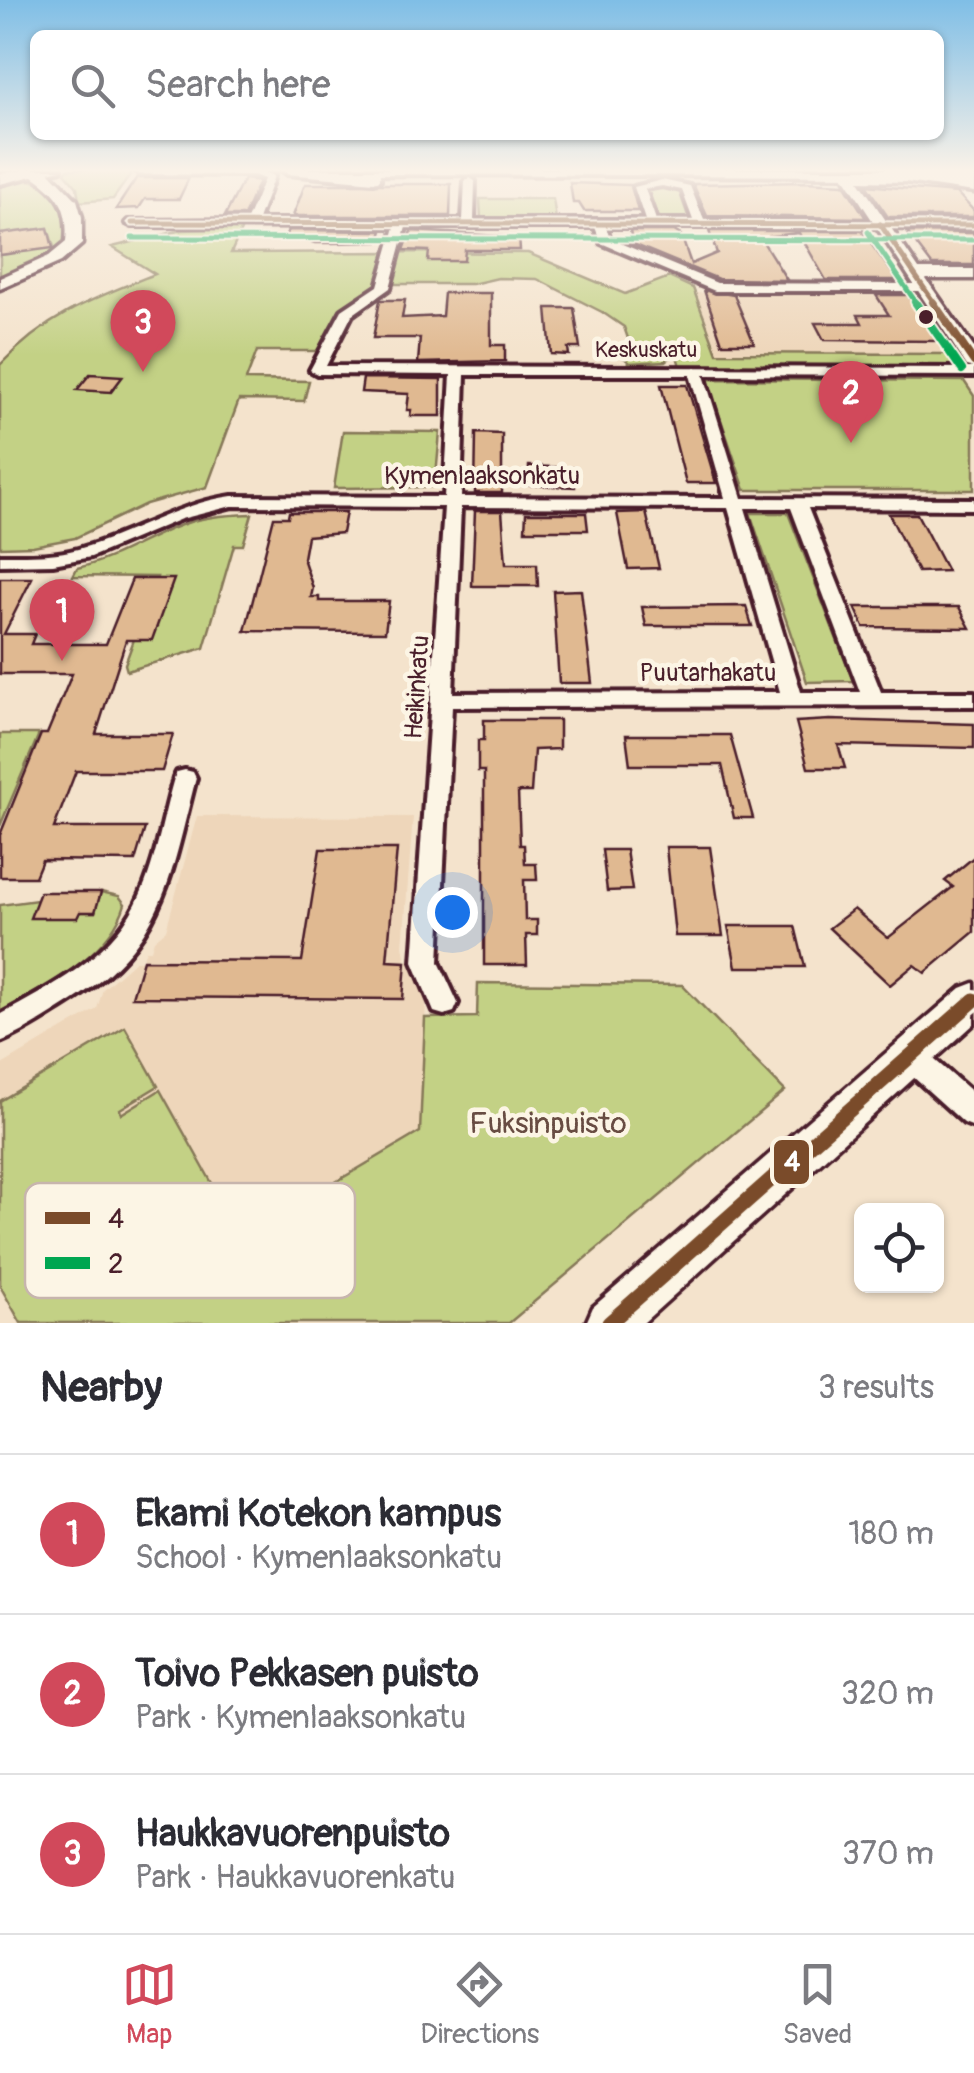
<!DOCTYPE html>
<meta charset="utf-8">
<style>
body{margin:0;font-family:Pangolin,sans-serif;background:#f2f2f3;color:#2b2b33}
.controls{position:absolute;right:30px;bottom:30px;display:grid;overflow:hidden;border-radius:15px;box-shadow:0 2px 8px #0004}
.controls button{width:90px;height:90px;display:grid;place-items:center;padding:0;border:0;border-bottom:2px solid #e1e1e2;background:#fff;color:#2b2b33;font:50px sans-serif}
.you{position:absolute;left:452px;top:912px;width:35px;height:35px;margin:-25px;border:8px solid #fff;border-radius:50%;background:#1a73e8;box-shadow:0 0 0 15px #1a73e833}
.badge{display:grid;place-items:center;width:65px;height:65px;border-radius:50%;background:#d1495b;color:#fff;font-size:32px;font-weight:700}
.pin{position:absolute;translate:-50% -82px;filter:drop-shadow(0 2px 5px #0008)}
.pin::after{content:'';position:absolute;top:52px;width:35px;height:30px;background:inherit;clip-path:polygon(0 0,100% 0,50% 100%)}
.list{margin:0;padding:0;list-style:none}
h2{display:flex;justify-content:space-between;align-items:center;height:130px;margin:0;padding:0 40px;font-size:42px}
h2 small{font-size:32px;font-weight:400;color:#7c7c81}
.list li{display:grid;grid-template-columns:65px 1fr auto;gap:30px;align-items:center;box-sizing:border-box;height:160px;padding:0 40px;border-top:2px solid #e1e1e2}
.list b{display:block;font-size:38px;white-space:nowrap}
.list p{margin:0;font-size:32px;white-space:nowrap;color:#7c7c81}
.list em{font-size:32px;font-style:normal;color:#7c7c81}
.icon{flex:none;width:55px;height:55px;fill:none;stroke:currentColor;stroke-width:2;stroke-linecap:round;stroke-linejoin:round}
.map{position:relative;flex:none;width:974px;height:1323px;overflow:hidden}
.search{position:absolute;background:#fff;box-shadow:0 2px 8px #0004;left:30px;right:30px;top:30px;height:110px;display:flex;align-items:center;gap:25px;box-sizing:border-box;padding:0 35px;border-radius:15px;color:#7c7c81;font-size:38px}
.sheet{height:610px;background:#fff}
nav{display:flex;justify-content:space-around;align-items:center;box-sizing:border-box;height:140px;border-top:2px solid #e1e1e2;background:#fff;font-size:28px;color:#7c7c81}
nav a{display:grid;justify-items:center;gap:5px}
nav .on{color:#d1495b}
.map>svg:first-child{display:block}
.built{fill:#eed6ba}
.green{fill:#c3d185;stroke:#867858;stroke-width:2.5}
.building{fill:#e0b991;stroke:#4a1f2b;stroke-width:2.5}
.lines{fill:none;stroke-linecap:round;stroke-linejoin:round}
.minor-casing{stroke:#4a1f2b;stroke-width:8}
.tertiary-casing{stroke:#4a1f2b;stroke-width:8}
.secondary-casing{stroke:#4a1f2b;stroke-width:7}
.primary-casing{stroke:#4a1f2b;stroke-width:8}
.trunk-casing{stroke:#4a1f2b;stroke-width:8}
.minor{fill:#fcf5e5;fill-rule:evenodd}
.tertiary{fill:#fcf5e5;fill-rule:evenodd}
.secondary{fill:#fcf5e5;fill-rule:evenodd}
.primary{fill:#fcf5e5;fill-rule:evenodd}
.trunk{fill:#fcf5e5;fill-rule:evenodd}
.bus-1-far2-casing{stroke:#fcf5e5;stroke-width:9}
.bus-1-far1-casing{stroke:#fcf5e5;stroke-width:12}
.bus-1-casing{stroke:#fcf5e5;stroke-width:22}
.bus-2-far1-casing{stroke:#fcf5e5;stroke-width:9}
.bus-2-casing{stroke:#fcf5e5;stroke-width:12}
.bus-1-far2{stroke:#7a4b2a;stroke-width:5}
.bus-1-far1{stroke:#7a4b2a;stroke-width:8}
.bus-1{stroke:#7a4b2a;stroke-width:15}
.bus-2-far1{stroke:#00a651;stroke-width:5}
.bus-2{stroke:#00a651;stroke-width:8}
.bus-dot{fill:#4a1f2b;stroke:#fcf5e5;stroke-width:4}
.labels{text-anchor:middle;stroke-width:9;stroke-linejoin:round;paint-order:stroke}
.far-street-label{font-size:22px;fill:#4a1f2b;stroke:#fcf5e5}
.street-label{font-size:25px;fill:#4a1f2b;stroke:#fcf5e5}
.near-park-label{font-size:30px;fill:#684c42;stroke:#fcf5e5}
.key{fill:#fcf5e5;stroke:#c7b5ad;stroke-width:2.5}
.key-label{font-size:28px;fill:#4a1f2b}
.line-badge{stroke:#fcf5e5;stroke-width:4}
.badge-label{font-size:28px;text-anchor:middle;font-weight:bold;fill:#fff}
</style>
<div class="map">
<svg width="974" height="1323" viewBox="0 0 974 1323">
<rect width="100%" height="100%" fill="#f4e3cc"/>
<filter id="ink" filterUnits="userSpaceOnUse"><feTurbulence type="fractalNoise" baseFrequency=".01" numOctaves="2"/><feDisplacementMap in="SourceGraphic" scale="20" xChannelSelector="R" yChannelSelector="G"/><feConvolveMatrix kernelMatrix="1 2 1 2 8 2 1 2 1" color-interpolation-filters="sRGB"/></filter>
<g filter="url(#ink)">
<g class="built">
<path d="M694 293H907L950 354 717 353Z"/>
<path d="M197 816 413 817 403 946 406 961 410 960 427 980 420 1132 305 1200 228 1211 0 1190V1066L97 1009 103 989 135 961H142L146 950H151L154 940 166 930Z"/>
</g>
<g class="green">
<path d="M68 169 134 170 113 199 79 202 77 187 65 173Z"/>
<path d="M25 179C69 188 63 204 67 244L0 279V255L54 247 48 228 0 234V183Z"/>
<path d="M646 188H678L689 219H656Z"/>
<path d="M480 199H553L556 219H481Z"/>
<path d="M242 228 231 253 393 252 384 288 347 313 324 351H257L246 380 309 381 304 401 239 400 207 487 146 504 75 538 33 546 0 547V365C47 315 92 299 155 274L112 247 182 230Z"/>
<path d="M398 252 528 253 625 294 669 277 693 288 717 353 950 354 959 367 680 366 676 353 666 361 630 363 621 355 631 347 624 327 602 312 537 279 498 278 472 284H392Z"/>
<path d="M707 379 964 381 974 396V490H745Z"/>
<path d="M343 431 440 432 435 487 334 488Z"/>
<path d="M750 513H788L853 681 807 682Z"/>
<path d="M252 514 243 545H234L204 648 127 671 125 664 157 577 73 576 77 568C114 560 146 538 181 525 204 516 228 515 252 514Z"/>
<path d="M0 734H39L0 826Z"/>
<path d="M101 892 119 896 125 904C110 956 44 987 0 1012V905L37 900 80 912H95Z"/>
<path d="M478 983 682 985 785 1091 509 1323H21L0 1286V1101L125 1027 158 1086 120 1109 121 1114 160 1090 227 1210 305 1200 420 1132 425 1018 477 1017Z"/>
</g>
<g class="building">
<path d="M137 177 139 178H189L179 199H145L139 208 116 209Z"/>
<path d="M244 179 259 181 244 216H225Z"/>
<path d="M804 182 844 184 866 218 707 216 693 184Z"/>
<path d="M570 183 631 185 638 211H584L579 203H573Z"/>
<path d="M305 184H451L450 216H293Z"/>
<path d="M866 185 957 193 974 211V217H888Z"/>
<path d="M48 228 53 248 0 255V234Z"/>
<path d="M288 230 382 231 378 242 333 243H315L286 235Z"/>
<path d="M411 231 519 237 520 250H465L464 261H428L429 251 404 250Z"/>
<path d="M630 231H674L681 235 691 264 717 253 709 231H862L897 280H826L799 233 760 237 787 280 718 279 633 244Z"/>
<path d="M907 232 974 233V265H932Z"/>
<path d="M704 290 734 295 754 343H722Z"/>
<path d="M444 293H491V345H505V361L418 363 420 338H373L380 300H405L402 318 442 316Z"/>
<path d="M876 295H907L940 341 824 340 815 323H862L858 315H889Z"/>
<path d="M547 308H574L580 348H568L569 355 551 354Z"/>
<path d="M90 374 123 376 111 392 77 390Z"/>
<path d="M363 378 441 379V416H410L411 410H407L409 394 361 392Z"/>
<path d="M661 385H687L716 483H686Z"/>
<path d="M476 433 502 434V493H475Z"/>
<path d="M529 466 575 468V487L528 485Z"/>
<path d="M475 511H502L506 564H537L538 586H472Z"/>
<path d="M289 512H346L342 533 307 536 303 558 313 588 311 597H319V601H389L385 632 245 631 274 517H288Z"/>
<path d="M646 512 659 568 628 569 617 513Z"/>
<path d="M526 513H586L588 530H525Z"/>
<path d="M889 514H917L947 571 918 572Z"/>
<path d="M0 578H32L4 634H35L31 644H106L132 579H174L152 640H126L96 734H173L162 771H76L54 828H145L135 861 42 860 35 877H0V835L41 734H47L72 674H0Z"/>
<path d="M581 590 592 683H559L553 591Z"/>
<path d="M746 606 752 626H646L642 607Z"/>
<path d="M855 607H959L970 628 864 627Z"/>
<path d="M484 720H559V749L534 750 531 792H518L520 845H524L525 864H536L537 880H524L525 920H537V935H526L527 965H484V771H478V740H484Z"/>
<path d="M830 720 974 724V748L838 745 845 768H808L796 722Z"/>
<path d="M626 735H730L753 818H734L722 765H630Z"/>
<path d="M666 847H710L723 936H675Z"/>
<path d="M320 849H397L387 961 406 962 403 999 132 997 143 960 302 961Z"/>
<path d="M602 850H626L632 890 607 891Z"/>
<path d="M974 857V932L925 973 914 965 890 985 829 928 854 909 888 938 953 887 945 881Z"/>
<path d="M40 892H101L95 912H80L77 918H30Z"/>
<path d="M728 926H795L805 967H736Z"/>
</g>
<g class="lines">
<g class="minor-casing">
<g id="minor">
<path d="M135 169H256L274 176 258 220H463L465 181 470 178 475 181 474 220H645L634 187 662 180 690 186 704 220 884 222V226L880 227H606L610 239 717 283 922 284 928 288 926 291H715L601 243 595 227H406L390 288 352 315 326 366 974 368V376L704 375 742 498 974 499V509L808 508 881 692H974V706L452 707 439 962 458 1003 454 1012 444 1015 434 1012 413 962 444 507 232 506 181 519 91 557 53 564 0 565V555C26 555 53 556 78 549 131 535 176 504 232 496L444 497 451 375 317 374 310 370 342 310 378 286 395 227 132 226 126 223 128 221 247 220 264 179 254 175 139 174ZM662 186 682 190 693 220H656L645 189ZM465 375H690L725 498 461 497ZM461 507 728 508 780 692 453 693ZM745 508H791L860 692H801Z"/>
<path d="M185 770 193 772 196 778C168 886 164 946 61 1008 42 1020 21 1034 0 1042V1015C51 987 108 958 136 904 156 865 162 819 174 778L177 772Z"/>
<path d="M910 1043 920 1047 974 1094V1127L964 1123 900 1065 896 1056 900 1047Z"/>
</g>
</g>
<g class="tertiary-casing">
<path id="tertiary" d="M876 221H974V229L880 228 874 224Z"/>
</g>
<g class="secondary-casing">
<g id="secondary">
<path d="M33 169H47L77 200 82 217V244L61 262 0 289V278L49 256 66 242C69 208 60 195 33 176Z"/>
<path d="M839 169 974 184V192L906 182 859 181 919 269H974V279H926L974 348V368L967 366Z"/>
<path d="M974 983V1024L643 1323H586L593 1307 961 988Z"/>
</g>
</g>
<g class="primary-casing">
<path id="primary" d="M28 169H61L0 184V174Z"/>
</g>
<g class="trunk-casing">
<path id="trunk" d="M280 169H900L974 177V187L870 176 380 174V180L374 182 288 174Z"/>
</g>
<use href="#minor" class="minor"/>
<use href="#tertiary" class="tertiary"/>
<use href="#secondary" class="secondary"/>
<use href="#primary" class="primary"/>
<use href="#trunk" class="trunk"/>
<g class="bus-1-far2-casing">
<g id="bus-1-far2">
<path d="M132 223 974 225"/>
<path d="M880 224 935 304"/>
</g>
</g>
<g class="bus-1-far1-casing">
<path id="bus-1-far1" d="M933 302 974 362"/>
</g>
<g class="bus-1-casing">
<path id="bus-1" d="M609 1323 974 1000"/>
</g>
<g class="bus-2-far1-casing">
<g id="bus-2-far1">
<path d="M868 232 917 304"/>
<path d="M132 238 974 240"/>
</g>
</g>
<g class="bus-2-casing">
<path id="bus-2" d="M915 302 962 370"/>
</g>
<use href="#bus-1-far2" class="bus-1-far2"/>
<use href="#bus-1-far1" class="bus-1-far1"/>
<use href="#bus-1" class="bus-1"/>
<use href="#bus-2-far1" class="bus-2-far1"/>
<use href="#bus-2" class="bus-2"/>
</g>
</g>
<linearGradient id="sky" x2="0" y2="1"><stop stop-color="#7fbee6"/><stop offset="0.48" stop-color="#faf2e8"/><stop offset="1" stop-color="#faf2e8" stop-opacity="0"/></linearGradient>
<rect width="974" height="355" fill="url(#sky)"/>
<circle class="bus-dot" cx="926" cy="317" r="9"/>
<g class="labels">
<g class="far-street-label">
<text x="646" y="357">Keskuskatu</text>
</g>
<g class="street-label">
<text x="482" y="484">Kymenlaaksonkatu</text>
<text x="708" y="681">Puutarhakatu</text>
<text transform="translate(416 687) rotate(-86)" y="9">Heikinkatu</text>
</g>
<g class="near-park-label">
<text x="548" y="1133">Fuksinpuisto</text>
</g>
</g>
<rect x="25" y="1183" width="330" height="115" rx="15" class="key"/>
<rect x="45" y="1212" width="45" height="12" fill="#7a4b2a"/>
<rect x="45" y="1257" width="45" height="12" fill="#00a651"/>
<g class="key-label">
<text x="108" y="1228">4</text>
<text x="108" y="1273">2</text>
</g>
<rect class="line-badge" x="772" y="1138" width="39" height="48" rx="10" fill="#7a4b2a"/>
<g class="badge-label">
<text x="792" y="1171">4</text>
</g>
</svg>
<div class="controls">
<button><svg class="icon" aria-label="locate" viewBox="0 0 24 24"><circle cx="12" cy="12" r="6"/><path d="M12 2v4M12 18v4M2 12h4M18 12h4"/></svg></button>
</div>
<div class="you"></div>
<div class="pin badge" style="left:62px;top:661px">1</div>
<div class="pin badge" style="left:851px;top:443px">2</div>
<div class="pin badge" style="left:143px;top:372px">3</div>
<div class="search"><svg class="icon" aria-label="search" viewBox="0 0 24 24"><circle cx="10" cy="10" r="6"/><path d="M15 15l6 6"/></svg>Search here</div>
</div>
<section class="sheet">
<h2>Nearby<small>3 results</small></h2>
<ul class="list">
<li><span class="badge">1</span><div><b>Ekami Kotekon kampus</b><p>School · Kymenlaaksonkatu</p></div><em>180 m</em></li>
<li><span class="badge">2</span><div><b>Toivo Pekkasen puisto</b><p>Park · Kymenlaaksonkatu</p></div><em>320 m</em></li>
<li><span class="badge">3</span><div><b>Haukkavuorenpuisto</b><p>Park · Haukkavuorenkatu</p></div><em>370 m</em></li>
</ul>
</section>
<nav>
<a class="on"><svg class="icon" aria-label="map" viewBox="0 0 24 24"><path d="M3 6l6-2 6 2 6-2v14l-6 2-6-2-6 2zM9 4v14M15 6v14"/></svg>Map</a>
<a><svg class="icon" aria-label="directions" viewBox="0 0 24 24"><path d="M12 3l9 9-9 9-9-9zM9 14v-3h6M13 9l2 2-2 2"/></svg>Directions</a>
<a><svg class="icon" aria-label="saved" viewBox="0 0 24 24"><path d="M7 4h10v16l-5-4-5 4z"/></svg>Saved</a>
</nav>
